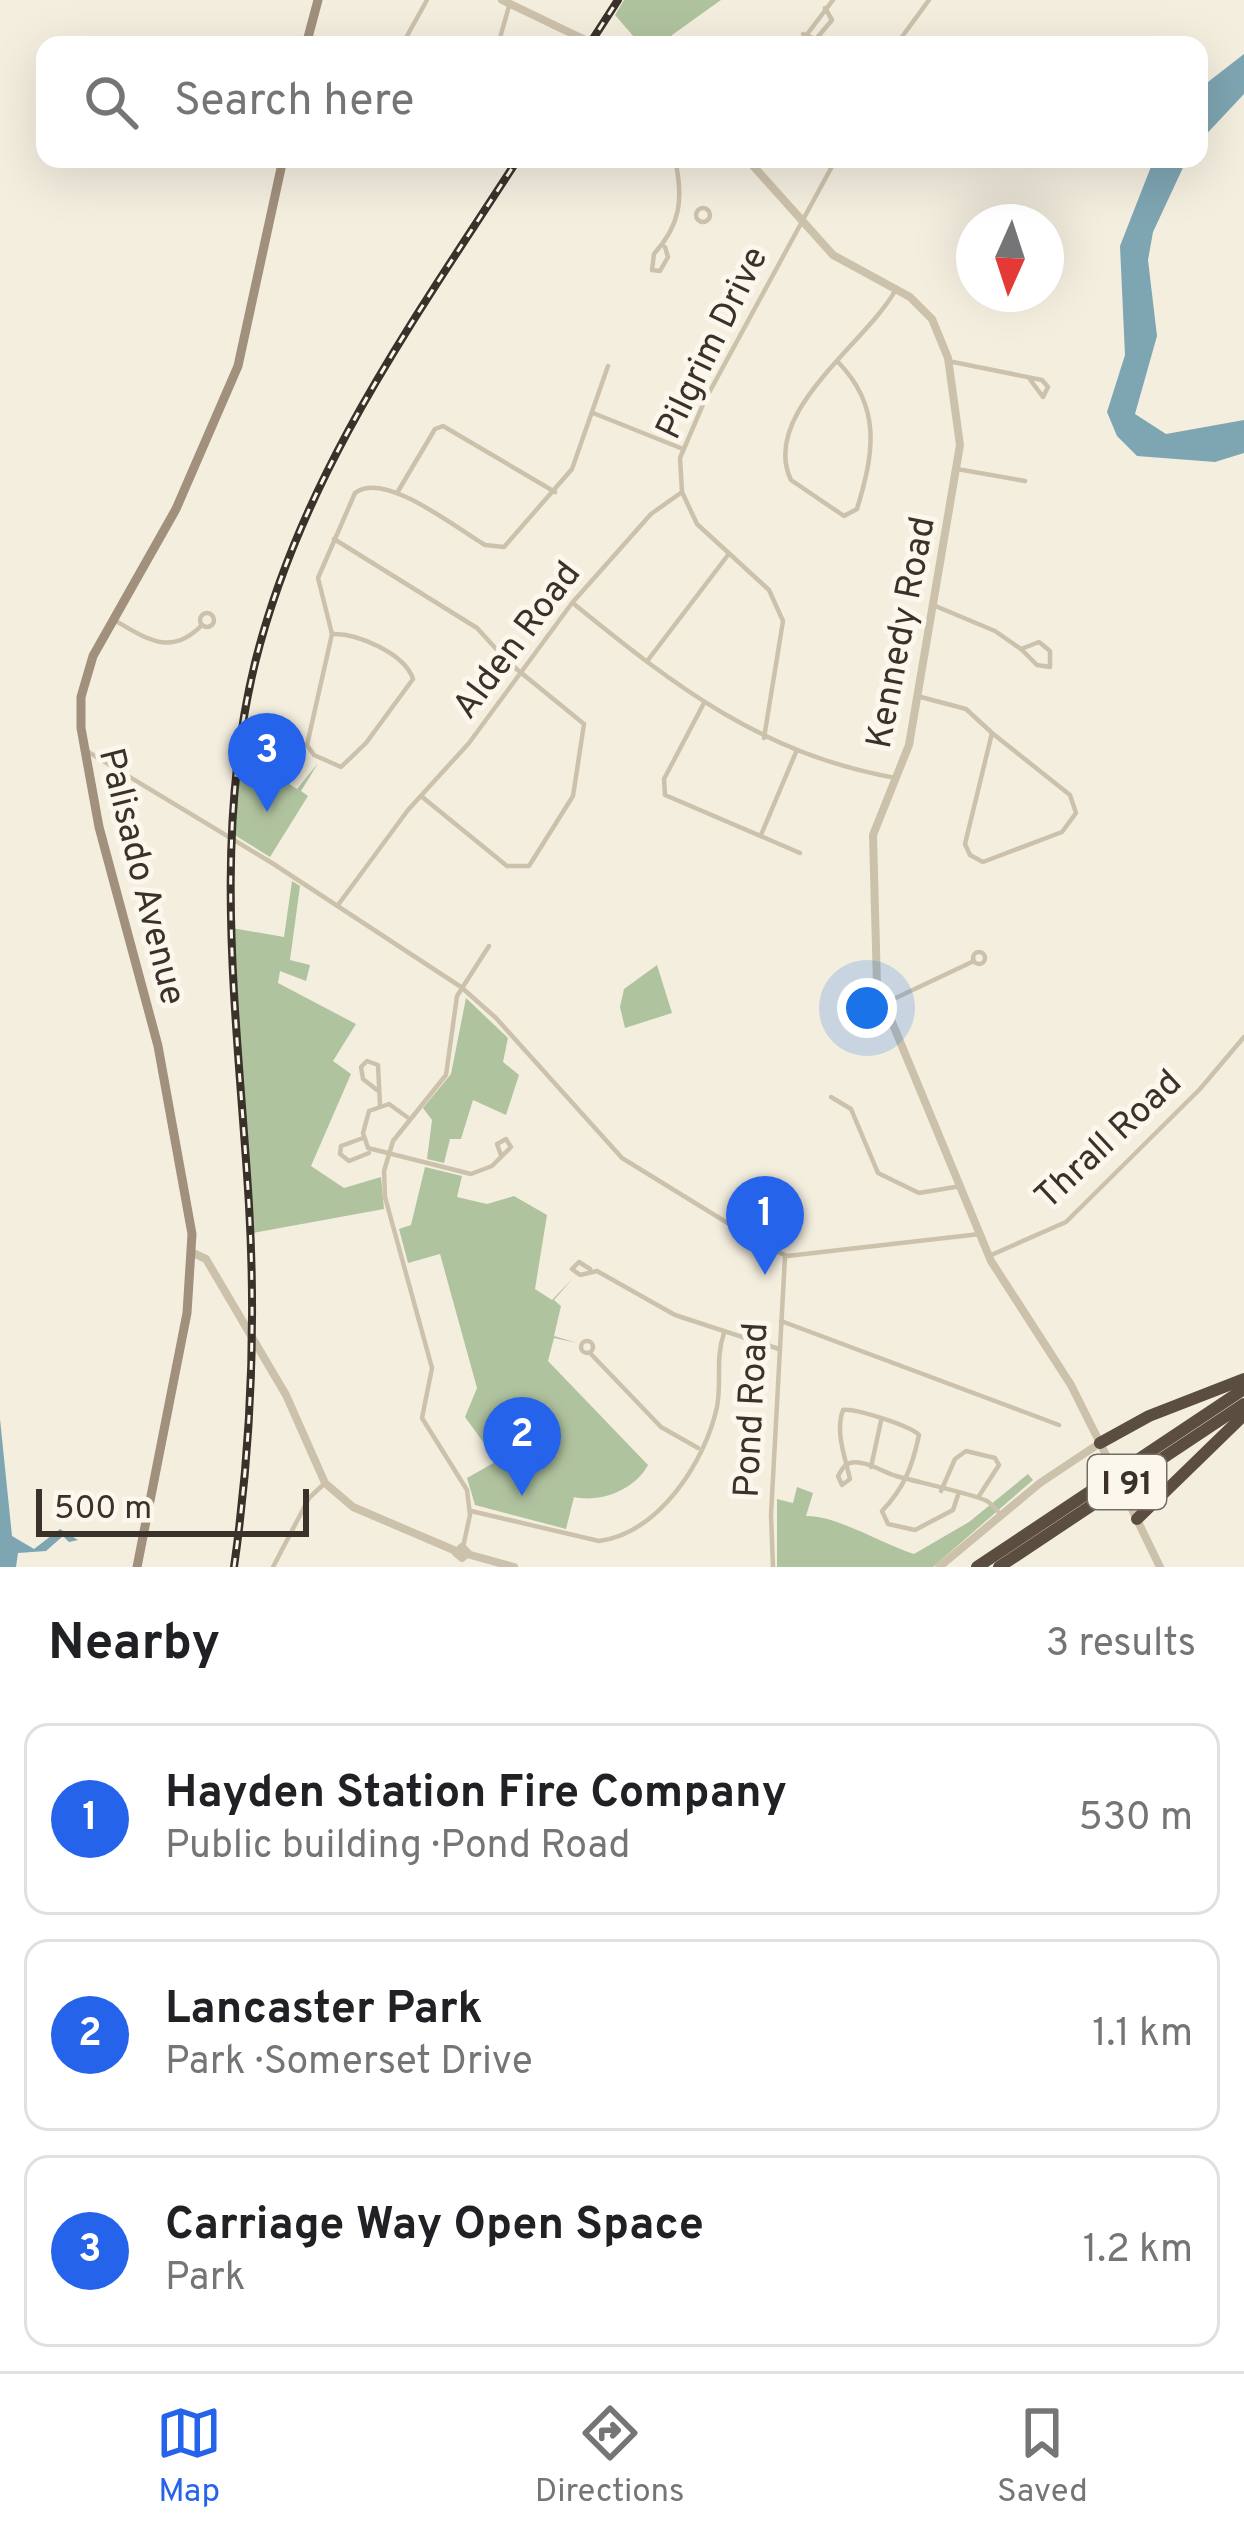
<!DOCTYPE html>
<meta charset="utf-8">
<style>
body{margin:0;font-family:Overpass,sans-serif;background:#f6f6f6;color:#202124}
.compass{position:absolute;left:956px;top:204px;width:108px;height:108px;border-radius:50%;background:#fff;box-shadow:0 12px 48px #0002;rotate:183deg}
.scale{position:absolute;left:36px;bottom:30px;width:273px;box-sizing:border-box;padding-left:12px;border:6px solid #3a322a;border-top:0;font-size:33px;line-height:42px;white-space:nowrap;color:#3a322a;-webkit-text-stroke:9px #fbf7ec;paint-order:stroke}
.you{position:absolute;left:867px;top:1008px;width:42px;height:42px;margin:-30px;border:9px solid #fff;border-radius:50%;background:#1a73e8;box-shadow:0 0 0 18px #1a73e833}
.badge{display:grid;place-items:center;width:78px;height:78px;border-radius:50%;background:#2563eb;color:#fff;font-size:39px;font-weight:700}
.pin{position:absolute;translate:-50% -99px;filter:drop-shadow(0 3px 6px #0008)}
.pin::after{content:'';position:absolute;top:63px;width:42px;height:36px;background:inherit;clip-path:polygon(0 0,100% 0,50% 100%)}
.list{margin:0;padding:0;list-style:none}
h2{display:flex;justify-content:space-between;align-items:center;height:156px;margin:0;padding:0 48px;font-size:51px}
h2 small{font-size:39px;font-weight:400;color:#757577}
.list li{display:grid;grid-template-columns:78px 1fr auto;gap:36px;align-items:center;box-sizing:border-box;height:192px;margin:0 24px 24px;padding:0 24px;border:3px solid #e0e0e0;border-radius:24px}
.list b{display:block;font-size:45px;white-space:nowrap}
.list p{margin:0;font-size:39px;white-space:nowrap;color:#757577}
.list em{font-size:39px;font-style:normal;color:#757577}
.icon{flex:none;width:66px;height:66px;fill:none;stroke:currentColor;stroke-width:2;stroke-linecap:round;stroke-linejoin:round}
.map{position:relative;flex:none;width:1244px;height:1567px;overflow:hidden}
.search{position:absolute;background:#fff;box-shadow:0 12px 48px #0002;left:36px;right:36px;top:36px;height:132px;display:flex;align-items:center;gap:30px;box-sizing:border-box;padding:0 42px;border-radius:24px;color:#757577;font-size:45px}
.sheet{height:804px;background:#fff}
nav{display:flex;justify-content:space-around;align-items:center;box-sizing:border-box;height:168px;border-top:3px solid #e0e0e0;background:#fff;font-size:33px;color:#757577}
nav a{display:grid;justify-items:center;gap:6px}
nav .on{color:#2563eb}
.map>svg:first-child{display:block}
.green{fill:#b0c39f}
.water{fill:#7ea5b2}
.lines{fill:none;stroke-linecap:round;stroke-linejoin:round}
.minor{stroke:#ccc1ab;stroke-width:4.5}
.tertiary{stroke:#ccc1ab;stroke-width:8}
.secondary{stroke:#a0907c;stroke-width:9}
.motorway{stroke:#5b4e41;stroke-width:12}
.rail-casing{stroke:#3a322a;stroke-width:8}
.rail{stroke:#fbf7ec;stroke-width:3;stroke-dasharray:9;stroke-linecap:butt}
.tertiary-bridge{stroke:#ccc1ab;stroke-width:8}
.labels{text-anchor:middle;stroke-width:10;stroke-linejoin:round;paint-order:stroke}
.shield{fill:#fbf7ec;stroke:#746d64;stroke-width:3}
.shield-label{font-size:33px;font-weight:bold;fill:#3a322a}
.street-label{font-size:36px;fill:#3a322a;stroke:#fbf7ec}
</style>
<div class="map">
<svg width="1244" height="1567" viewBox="0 0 1244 1567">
<rect width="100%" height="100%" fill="#f4eedf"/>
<g class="green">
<path d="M624 0H721L672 35 668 45H641L615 15Z"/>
<path d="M242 754 297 789 318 763 301 791 308 796 270 857 233 834Z"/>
<path d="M292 881 300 886 290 960 310 965 306 981 280 971 278 983 356 1024 333 1061 351 1074 311 1166 344 1188 381 1177 384 1209 253 1233 232 928 284 937Z"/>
<path d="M657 965 672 1013 625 1028 620 1007 624 989Z"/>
<path d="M466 998 508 1038 503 1062 519 1075 506 1115 473 1100 461 1139H450L444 1163 427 1159 432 1120 423 1108 451 1074Z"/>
<path d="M425 1167 462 1176 457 1197 487 1204 514 1196 547 1215 535 1289 552 1300 574 1277 554 1300 561 1306 554 1336 577 1343 554 1338 548 1361 648 1465C635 1490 600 1503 574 1497L566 1529 475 1505 467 1478 497 1461 465 1417 477 1388 440 1254 408 1263 399 1229 411 1225Z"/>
<path d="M1028 1474 1033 1480 933 1567H777V1499L793 1503 797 1487 813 1493 806 1516C836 1515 882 1544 914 1554L969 1522Z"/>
</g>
<g class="water">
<path d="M1244 54V94L1199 142V89Z"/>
<path d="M1154 159H1187L1153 232 1148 260 1157 336 1135 414 1166 434 1244 420V453L1215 462 1137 456 1117 436 1107 412 1125 355 1120 246Z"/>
<path d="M0 1419 12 1536 34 1549 60 1529 78 1540 69 1542 63 1536 46 1551 18 1553 16 1567H0Z"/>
</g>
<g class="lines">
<g class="minor">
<path d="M803 34 816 39 832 20 825 8"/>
<path d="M402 45 427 0"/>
<path d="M498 45 509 6"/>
<path d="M799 45 833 0"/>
<path d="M896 45 929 0"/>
<circle cx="703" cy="215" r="7"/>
<path d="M665 247 668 257 660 271 652 270 654 254C680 225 684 200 675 159"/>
<path d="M948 361 1042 380 1048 387 1043 397 1029 378"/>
<path d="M838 362C882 407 874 453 857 509L844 516 791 480C759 413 868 342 896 289"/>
<path d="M593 413 683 449"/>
<path d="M957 469 1025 481"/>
<path d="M397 493 435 429 443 426 555 492"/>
<path d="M334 539 477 628 508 662 584 724 573 796 529 866H507L421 796"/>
<path d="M574 604C676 687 764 755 896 778"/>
<path d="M933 605 995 631 1021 649"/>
<circle cx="207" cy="620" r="7"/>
<path d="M114 620C147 639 171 657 202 625"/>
<path d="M332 634 318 578 355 493C384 470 456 528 485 545L504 547 572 469 608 366"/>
<path d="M332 634C358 633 405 654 413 679L366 743 341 767 314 755 307 745Z"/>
<path d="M1039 642 1050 651V667L1037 665 1021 649Z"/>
<path d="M648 660 728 555"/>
<path d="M917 696 966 709 991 732"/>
<path d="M704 703 664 779 665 795 800 853"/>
<path d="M992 733 1070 795 1076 813 1062 832 983 862 970 855 965 844Z"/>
<path d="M764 738 783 621 769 590 697 524 682 492 680 458 704 402 836 159"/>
<path d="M85 750 272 863 461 987 496 1018 622 1158 765 1246 787 1256 980 1234"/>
<path d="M761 835 796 752"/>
<path d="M338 905 408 810 469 743 572 603 651 514 682 492"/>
<circle cx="979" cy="958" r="6"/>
<path d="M883 1004 974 961"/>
<path d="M377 1090 363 1079 361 1067 367 1061 378 1065 380 1105"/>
<path d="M831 1097 851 1109 878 1173 919 1193 961 1186"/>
<path d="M407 1117 389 1104 369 1111 363 1133 368 1148 471 1174 492 1166 511 1147 506 1139 497 1144 501 1155"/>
<path d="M363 1138 341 1146 340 1154 349 1161 369 1153"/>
<path d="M989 1256 1066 1222 1200 1089 1244 1037"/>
<path d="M590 1269 579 1262 572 1269 580 1275 597 1271 675 1315 779 1349"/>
<path d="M781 1321 1059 1425"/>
<circle cx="587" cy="1347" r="6"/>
<path d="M590 1353 661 1427 698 1448"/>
<path d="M871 1467 881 1421"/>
<path d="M941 1491 955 1459 966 1451 995 1458 999 1465 979 1496"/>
<path d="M958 1495 953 1510 915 1530 888 1524 882 1511C904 1488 912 1468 919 1435 911 1426 855 1408 843 1410 835 1432 845 1457 850 1479L842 1485 838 1476C842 1470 843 1465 850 1463 863 1459 883 1472 896 1476 913 1481 977 1495 987 1501 993 1505 997 1510 1001 1515"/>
<path d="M471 1511 599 1541C659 1533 705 1462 717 1407 722 1381 715 1359 724 1333"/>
<path d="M463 1547 470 1515 467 1490 422 1418 432 1368 385 1197 384 1171 393 1141 446 1075 457 996 489 946"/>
<path d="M273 1567 309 1498 325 1483"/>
<path d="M773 1567 771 1515 785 1256"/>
</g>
<g class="tertiary">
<path d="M502 0 554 25"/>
<path d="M747 159 833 255 910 297 932 319 948 358 960 445 909 745 873 835 877 986 991 1261 1071 1385 1110 1463"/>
<path d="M193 1253 206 1259 286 1395 325 1483 353 1507 456 1551"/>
<path d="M1126 1497 1160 1567"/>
<path d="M462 1547 468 1553 462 1558 456 1553Z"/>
<path d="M467 1554 514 1567"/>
<path d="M939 1567 1040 1483 1100 1443"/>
</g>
<g class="secondary">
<path d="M306 45 318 0"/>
<path d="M137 1567 187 1313 192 1234 158 1046 99 827 81 728V697L93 656 176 509 238 366 283 159"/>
</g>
<g class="motorway">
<path d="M1100 1443 1149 1416 1244 1379"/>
<path d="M1137 1519 1244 1415"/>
<path d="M977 1567 1244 1389"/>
<path d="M999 1567 1244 1404"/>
</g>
<g class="rail-casing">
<g id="rail">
<path d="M589 45 618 0"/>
<path d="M234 1567C251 1447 256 1326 249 1205 238 1023 211 843 255 663 302 474 414 320 518 159"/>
</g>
</g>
<use href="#rail" class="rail"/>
<g class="tertiary-bridge">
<path d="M554 25 596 45"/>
<path d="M1110 1463 1126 1497"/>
</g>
</g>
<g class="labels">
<rect class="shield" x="1088" y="1455" width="78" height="54" rx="9"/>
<g class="shield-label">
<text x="1127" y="1494">I 91</text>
</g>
<g class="street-label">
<text transform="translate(710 342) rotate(-64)" y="13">Pilgrim Drive</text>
<text transform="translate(899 632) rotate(-79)" y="13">Kennedy Road</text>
<text transform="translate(515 639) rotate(-53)" y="13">Alden Road</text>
<text transform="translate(144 876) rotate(76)" y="13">Palisado Avenue</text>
<text transform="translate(1107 1138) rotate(-43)" y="13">Thrall Road</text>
<text transform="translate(749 1410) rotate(-87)" y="13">Pond Road</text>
</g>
</g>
</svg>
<svg class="compass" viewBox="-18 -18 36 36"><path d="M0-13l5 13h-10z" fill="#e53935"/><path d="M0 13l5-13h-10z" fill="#757577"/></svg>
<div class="scale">500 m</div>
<div class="you"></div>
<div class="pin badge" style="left:765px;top:1275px">1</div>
<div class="pin badge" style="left:522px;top:1496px">2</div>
<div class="pin badge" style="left:267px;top:812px">3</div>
<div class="search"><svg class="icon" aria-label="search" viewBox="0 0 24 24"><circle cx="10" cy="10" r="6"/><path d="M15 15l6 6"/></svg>Search here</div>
</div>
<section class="sheet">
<h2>Nearby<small>3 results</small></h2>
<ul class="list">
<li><span class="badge">1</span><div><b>Hayden Station Fire Company</b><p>Public building · Pond Road</p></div><em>530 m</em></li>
<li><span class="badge">2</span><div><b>Lancaster Park</b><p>Park · Somerset Drive</p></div><em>1.1 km</em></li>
<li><span class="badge">3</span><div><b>Carriage Way Open Space</b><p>Park</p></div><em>1.2 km</em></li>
</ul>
</section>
<nav>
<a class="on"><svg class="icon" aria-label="map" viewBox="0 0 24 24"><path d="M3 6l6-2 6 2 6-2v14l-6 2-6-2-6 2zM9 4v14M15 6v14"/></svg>Map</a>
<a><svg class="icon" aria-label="directions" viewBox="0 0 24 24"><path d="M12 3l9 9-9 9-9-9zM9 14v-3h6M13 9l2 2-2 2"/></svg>Directions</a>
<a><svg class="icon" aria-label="saved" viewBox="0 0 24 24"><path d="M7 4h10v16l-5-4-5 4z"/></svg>Saved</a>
</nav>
